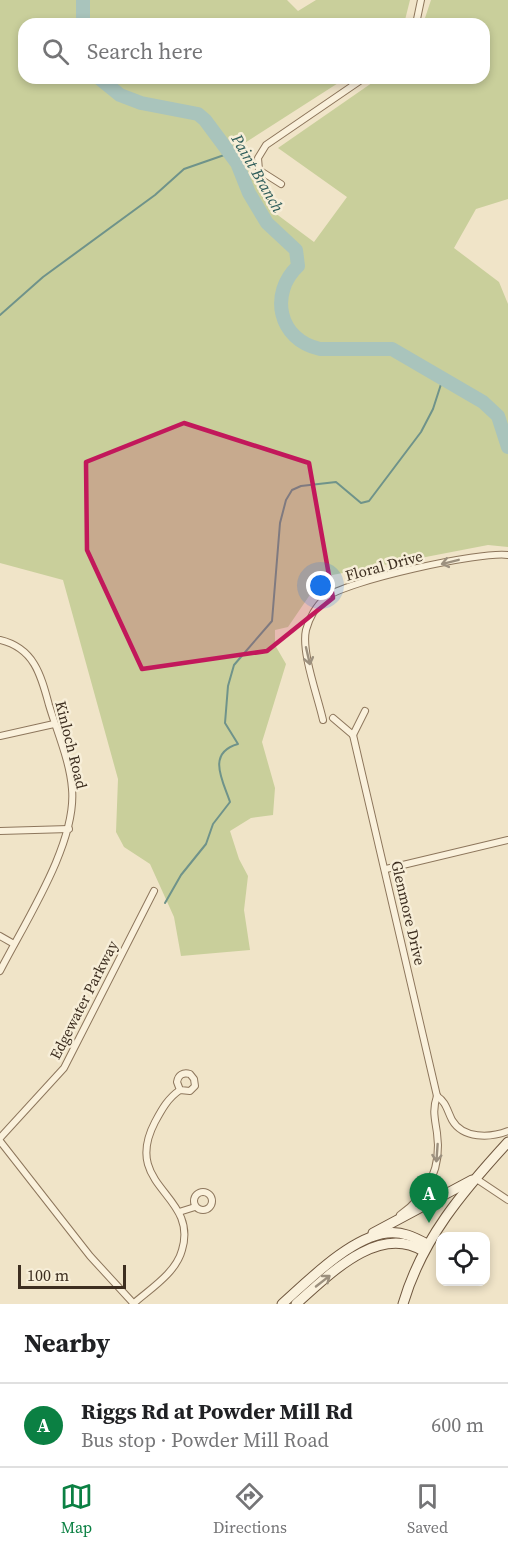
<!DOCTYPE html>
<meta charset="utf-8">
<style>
body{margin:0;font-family:"Source Serif 4",serif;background:#f2f2f2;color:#202124}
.controls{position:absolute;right:18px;bottom:18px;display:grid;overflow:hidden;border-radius:12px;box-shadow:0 3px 9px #0003}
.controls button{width:54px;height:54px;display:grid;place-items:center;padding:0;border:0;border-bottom:2px solid #e0e0e0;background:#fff;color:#202124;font:30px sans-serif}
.scale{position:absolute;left:18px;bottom:15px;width:108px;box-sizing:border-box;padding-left:6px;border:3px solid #3d2e20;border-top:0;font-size:16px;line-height:21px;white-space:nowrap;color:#3d2e20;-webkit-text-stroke:4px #f7eed8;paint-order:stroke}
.you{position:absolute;left:321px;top:586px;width:21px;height:21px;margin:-15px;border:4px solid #fff;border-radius:50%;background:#1a73e8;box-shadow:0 0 0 9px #1a73e833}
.badge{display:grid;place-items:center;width:39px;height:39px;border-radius:50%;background:#0b8043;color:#fff;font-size:20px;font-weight:700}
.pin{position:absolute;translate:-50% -50px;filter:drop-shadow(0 2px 3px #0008)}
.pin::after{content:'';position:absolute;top:32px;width:21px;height:18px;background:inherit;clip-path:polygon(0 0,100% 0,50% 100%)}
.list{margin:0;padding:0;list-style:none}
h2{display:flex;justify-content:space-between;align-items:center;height:78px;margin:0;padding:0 24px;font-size:26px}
h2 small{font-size:20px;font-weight:400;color:#757577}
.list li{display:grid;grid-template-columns:39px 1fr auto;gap:18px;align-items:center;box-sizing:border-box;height:84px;padding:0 24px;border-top:2px solid #e0e0e0}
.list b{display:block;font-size:22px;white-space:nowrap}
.list p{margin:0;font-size:20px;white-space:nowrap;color:#757577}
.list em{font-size:20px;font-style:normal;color:#757577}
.icon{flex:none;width:33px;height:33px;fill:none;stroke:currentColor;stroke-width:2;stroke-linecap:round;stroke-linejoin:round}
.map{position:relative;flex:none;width:508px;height:1304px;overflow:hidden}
.search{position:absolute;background:#fff;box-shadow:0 3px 9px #0003;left:18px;right:18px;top:18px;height:66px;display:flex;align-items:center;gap:15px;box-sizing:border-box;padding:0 21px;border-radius:18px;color:#757577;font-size:22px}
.sheet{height:162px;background:#fff}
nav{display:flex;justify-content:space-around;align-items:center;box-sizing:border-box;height:84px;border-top:2px solid #e0e0e0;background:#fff;font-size:16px;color:#757577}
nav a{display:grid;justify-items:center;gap:3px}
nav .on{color:#0b8043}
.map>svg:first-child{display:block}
.green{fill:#c9cf9b}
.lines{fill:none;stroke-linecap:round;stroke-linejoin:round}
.stream{stroke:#6f938a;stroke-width:2}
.river{stroke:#a9c4bc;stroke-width:14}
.street-casing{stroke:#8d765c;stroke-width:8}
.secondary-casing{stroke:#6f573f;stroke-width:11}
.street{stroke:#faf1dc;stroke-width:6}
.secondary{stroke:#faf1dc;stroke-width:9}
.oneway{stroke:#9c907e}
.marked{fill:#c2185b;fill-opacity:0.2;stroke:#c2185b;stroke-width:4.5;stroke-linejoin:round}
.labels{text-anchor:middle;stroke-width:5;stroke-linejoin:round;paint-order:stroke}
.street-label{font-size:15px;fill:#3d2e20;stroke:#f7eed8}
.water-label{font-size:16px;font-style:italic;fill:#2f5d5a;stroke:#f7eed8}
</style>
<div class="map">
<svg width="508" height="1304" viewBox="0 0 508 1304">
<rect width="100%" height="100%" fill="#f0e4c8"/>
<path class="green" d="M0 0H287L298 11 316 0H410L404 24H24V78H346L240 146 271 210 314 242 347 197 278 148 379 78H484V24H423L431 0H508V199L476 209 454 248 499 282 508 304V547L488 545 322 577 288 627 275 630V645L286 664 262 742 275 788 273 815 251 818 230 831 239 859 248 876 244 910 250 950 181 956 174 917 150 864 124 847 116 832 118 779 63 580 0 563Z"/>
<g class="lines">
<g class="stream">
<path d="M0 315 43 277 155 195 184 169 230 153"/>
<path d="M165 903 181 875 206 844 213 824 230 802C223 781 206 753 238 744L225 723 228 686 234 665 272 621 280 523 286 500 292 490 301 486 336 482 361 503 369 501 421 432 433 409 443 378"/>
</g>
<g class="river">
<path d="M83 0V24"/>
<path d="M99 78 120 95 141 103 198 114 205 120 237 163 249 193 267 223 296 250 298 266C269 293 278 340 320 349H392L483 402 498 416 508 447"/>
</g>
<g class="street-casing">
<g id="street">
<path d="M416 24 421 0"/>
<path d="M281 184 259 170 258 158 266 145 364 78"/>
<path d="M0 640C34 648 41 675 49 705 57 732 70 761 72 789 77 843 25 922 0 971"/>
<path d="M333 718 353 735 437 1096"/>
<path d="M323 720C318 697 301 652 306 630 309 619 316 606 325 598 345 581 481 551 508 555"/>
<path d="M353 735 365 711"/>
<path d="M0 736 54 724"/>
<path d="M0 831 69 829"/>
<path d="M386 869 508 840"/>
<path d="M0 936 14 944"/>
<path d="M437 1096C446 1102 447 1110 452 1120 463 1139 490 1138 508 1131"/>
<path d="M0 1138 64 1068 154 891"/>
<path d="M0 1141 90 1256 134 1304"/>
<path d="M475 1178 508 1200"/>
<circle cx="203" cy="1201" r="9"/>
<path d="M179 1212 195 1207"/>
<path d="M400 1215C428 1195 442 1168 437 1133 435 1119 432 1110 437 1096"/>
<path d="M133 1304C150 1289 176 1273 182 1250 199 1194 121 1187 155 1122 162 1109 168 1098 180 1090L190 1091 195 1086 194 1079 190 1074C183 1072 178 1075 177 1082L180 1090"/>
</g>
</g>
<g class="secondary-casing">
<g id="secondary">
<path d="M373 1233 472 1180"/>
<path d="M282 1304C308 1281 351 1237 387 1233 402 1231 414 1237 427 1244"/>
<path d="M296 1304C328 1276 378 1223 423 1251"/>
<path d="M403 1304C422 1239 463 1191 508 1142"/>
</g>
</g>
<use href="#street" class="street"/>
<use href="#secondary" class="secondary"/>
</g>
<defs><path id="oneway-shaft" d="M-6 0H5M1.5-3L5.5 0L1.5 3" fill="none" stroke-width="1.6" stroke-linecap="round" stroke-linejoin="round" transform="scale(1.5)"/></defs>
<g class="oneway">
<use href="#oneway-shaft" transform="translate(450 562) rotate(166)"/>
<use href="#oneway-shaft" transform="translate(308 656) rotate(77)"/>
<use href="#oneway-shaft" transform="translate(437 1153) rotate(94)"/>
<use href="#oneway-shaft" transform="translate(323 1281) rotate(-38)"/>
</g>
<path class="marked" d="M184 423 309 463 333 598 267 651 142 669 87 550 86 462Z"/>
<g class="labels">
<g class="street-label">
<text transform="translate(384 566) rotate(-15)" y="5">Floral Drive</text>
<text transform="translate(71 745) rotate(76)" y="5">Kinloch Road</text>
<text transform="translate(408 913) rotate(77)" y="5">Glenmore Drive</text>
<text transform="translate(84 1000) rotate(-63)" y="5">Edgewater Parkway</text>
</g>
<g class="water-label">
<text transform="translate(258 173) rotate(60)" y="6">Paint Branch</text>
</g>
</g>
</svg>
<div class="controls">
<button><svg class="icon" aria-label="locate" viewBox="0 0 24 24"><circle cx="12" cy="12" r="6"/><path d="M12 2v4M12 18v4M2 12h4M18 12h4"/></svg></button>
</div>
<div class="scale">100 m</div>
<div class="you"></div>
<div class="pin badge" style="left:429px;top:1223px">A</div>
<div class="search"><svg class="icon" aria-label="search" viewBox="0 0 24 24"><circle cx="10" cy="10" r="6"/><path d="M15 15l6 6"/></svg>Search here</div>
</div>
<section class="sheet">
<h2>Nearby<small></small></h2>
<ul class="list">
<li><span class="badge">A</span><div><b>Riggs Rd at Powder Mill Rd</b><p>Bus stop · Powder Mill Road</p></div><em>600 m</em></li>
</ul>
</section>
<nav>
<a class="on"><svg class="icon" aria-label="map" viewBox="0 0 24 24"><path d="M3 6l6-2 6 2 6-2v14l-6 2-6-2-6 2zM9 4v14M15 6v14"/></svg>Map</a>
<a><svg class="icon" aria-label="directions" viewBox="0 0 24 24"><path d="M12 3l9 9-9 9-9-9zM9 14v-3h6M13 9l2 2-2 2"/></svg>Directions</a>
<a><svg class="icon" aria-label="saved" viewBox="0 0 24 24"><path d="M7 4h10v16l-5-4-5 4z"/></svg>Saved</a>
</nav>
